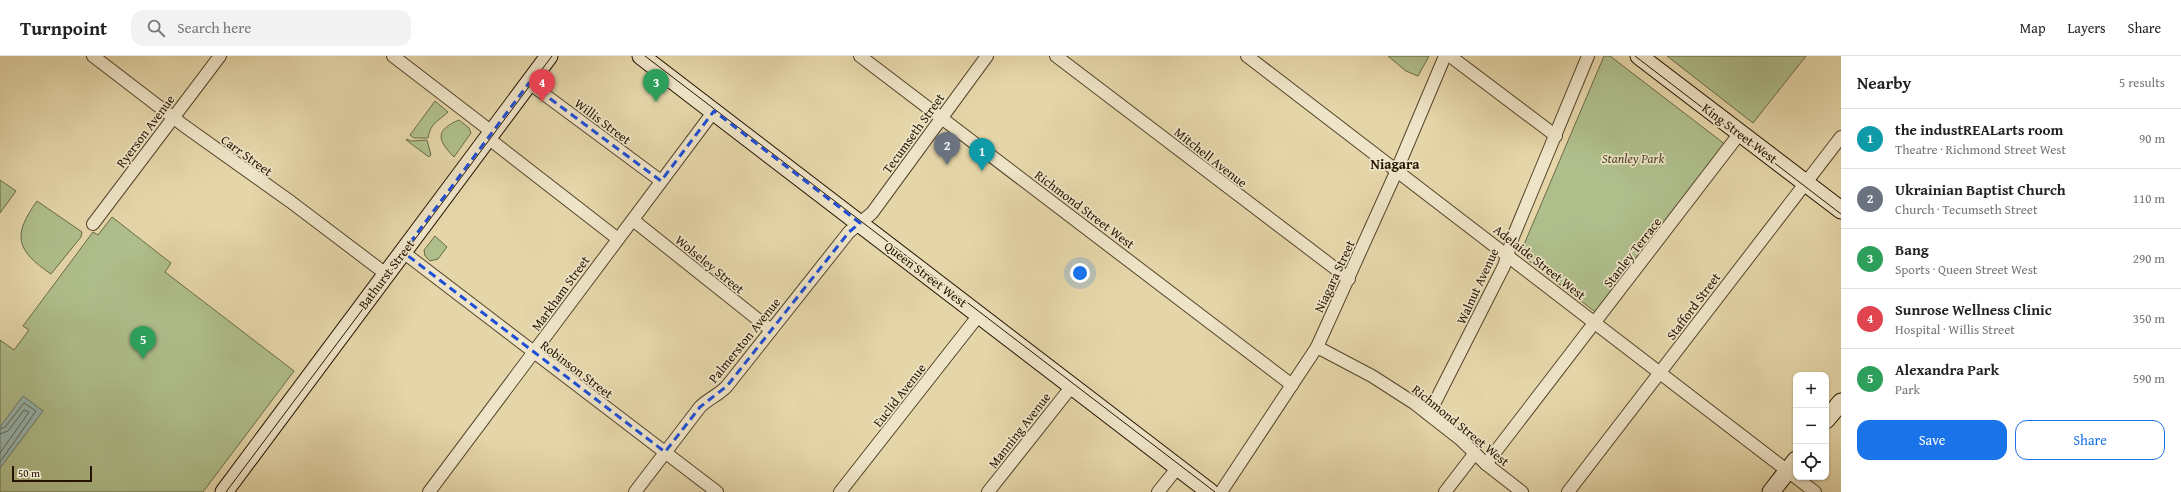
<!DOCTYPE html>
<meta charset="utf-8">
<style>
body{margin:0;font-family:"Gentium Book Plus",serif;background:#f2f2f2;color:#222}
.controls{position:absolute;right:12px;bottom:12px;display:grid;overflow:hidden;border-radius:8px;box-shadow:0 1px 3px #0004}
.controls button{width:36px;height:36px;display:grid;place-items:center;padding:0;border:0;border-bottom:1px solid #e0e0e0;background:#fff;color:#222;font:20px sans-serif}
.scale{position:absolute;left:12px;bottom:10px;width:80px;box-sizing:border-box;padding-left:4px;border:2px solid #251300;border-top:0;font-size:11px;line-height:14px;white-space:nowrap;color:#251300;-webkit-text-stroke:3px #eee4c7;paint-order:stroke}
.you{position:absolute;left:1080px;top:217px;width:14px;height:14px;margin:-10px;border:3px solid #fff;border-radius:50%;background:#1a73e8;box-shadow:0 0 0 6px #1a73e833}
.badge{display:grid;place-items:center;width:26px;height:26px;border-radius:50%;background:#1a73e8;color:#fff;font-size:13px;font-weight:700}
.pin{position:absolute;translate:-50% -33px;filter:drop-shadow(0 1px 2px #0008)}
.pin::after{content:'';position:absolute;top:21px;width:14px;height:12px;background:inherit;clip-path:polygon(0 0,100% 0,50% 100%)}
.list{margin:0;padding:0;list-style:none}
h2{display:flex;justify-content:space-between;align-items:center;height:52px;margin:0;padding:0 16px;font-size:17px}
h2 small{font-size:13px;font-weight:400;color:#767676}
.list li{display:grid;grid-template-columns:26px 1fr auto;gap:12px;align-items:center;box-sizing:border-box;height:60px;padding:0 16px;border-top:1px solid #e0e0e0}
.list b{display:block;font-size:15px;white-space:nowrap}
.list p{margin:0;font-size:13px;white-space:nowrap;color:#767676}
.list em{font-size:13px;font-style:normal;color:#767676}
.actions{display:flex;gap:8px;padding:12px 16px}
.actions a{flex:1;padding:9px 0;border:1px solid #1a73e8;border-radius:12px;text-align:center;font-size:14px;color:#1a73e8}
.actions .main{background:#1a73e8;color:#fff}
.icon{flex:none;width:22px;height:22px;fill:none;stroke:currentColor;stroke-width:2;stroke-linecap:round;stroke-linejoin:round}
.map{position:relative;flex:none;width:1841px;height:436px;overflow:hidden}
header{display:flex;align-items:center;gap:24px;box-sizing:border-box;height:56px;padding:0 20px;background:#fff;border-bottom:1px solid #e0e0e0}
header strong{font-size:19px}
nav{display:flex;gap:22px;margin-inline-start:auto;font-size:14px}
.search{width:280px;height:36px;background:#f2f2f2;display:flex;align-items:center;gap:10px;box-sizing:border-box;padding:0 14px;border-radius:12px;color:#767676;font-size:15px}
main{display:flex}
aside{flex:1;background:#fff}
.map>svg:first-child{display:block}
.green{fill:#afbf8c;stroke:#6a6946}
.water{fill:#97b7b0;stroke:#69756a}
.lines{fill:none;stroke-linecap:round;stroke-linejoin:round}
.shore{stroke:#5e6558;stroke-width:1}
.street-casing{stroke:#55442a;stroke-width:14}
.secondary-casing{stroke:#251300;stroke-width:19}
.street{stroke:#eee4c7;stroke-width:12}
.secondary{stroke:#eee4c7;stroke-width:17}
.tram{stroke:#251300;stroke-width:1}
.marked{fill:none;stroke:#1d4ed8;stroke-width:3;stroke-dasharray:8 5;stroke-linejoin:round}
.labels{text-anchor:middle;stroke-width:3.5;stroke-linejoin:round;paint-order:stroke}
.street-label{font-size:13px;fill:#251300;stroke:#eee4c7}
.park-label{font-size:13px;font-style:italic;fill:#4e472a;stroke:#eee4c7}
.neighbourhood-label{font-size:14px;font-weight:bold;fill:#251300;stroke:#eee4c7}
</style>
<header>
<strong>Turnpoint</strong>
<div class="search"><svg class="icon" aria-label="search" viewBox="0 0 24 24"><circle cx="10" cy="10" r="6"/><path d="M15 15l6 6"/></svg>Search here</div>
<nav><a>Map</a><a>Layers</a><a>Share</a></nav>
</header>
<main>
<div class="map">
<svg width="1841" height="436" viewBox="0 0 1841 436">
<rect width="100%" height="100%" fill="#e5d6a9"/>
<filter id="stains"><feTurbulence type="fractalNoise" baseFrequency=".005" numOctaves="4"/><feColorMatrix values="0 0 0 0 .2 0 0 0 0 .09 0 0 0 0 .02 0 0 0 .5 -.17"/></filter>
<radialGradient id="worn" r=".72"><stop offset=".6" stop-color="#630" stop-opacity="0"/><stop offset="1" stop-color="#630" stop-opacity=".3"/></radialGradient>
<g class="green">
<path d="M1388 0H1429L1418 20 1406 15Z"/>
<path d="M1604 0H1610L1726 89 1598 258 1520 198Z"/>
<path d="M1667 0H1806L1753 67Z"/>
<path d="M435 45 448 56C439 65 430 67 428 82H414L410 79Z"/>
<path d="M459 64 469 72 471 77 454 101C437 84 435 74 459 64Z"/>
<path d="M407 83 411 85 427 84 431 99 429 101 406 84Z"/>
<path d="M0 124 16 135 0 157Z"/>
<path d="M37 145 82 176 81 181 51 218C16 194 12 180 37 145Z"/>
<path d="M112 161 171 207 165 216 294 315 203 436H0V284L14 294 29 274 23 270 93 176 98 179Z"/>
<path d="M435 180 447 191 438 203 430 205 425 200 424 194Z"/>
</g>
<path class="water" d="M23 340 43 355 0 412V371Z"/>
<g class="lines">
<g class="shore">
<path d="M0 373 5 371 24 347 36 355 0 406"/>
<path d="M0 378 8 375 24 354 29 356 0 397"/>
</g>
<g class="street-casing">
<g id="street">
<path d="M93 0 183 69 291 146 386 218"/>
<path d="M393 0 492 76"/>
<path d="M860 0 1292 329"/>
<path d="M1056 0 1349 223"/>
<path d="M1247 0 1815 436"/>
<path d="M1450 0 1556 80"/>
<path d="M529 27 661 125"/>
<path d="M488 82 618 183"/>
<path d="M633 164 771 274"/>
<path d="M93 168 220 0"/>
<path d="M403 196 717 436"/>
<path d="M1317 291 1372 320 1414 347 1460 383 1486 408 1522 436"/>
<path d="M1427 357 1435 346 1504 210 1513 181 1588 0"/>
<path d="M1486 408 1740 77"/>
<path d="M429 436 714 55"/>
<path d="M635 436 700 351C709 342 719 339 727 330L849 176 872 157 987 0"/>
<path d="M840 436 979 259"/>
<path d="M988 436 1072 330"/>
<path d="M1158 436 1178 411"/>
<path d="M1221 436 1317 291 1393 123 1445 0"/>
<path d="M1445 436 1475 397"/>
<path d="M1568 436 1841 81"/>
</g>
</g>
<g class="secondary-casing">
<g id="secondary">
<path d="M641 0 1210 436"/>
<path d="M1639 0 1841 154"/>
<path d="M1826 364 1841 346"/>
<path d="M224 436 549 0"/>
<path d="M1771 436 1796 404"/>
</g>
</g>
<use href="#street" class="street"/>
<use href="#secondary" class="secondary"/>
<g class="tram">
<path d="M645 0 1215 436"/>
<path d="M1635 0 1841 158"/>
<path d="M226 436 552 0"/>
</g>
</g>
<path class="marked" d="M529 27 661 125 714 55 860 167 849 176 727 330 700 351 665 396 403 196Z"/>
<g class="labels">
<g class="street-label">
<text transform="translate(603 65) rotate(37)" y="5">Willis Street</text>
<text transform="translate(145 75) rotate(-53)" y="5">Ryerson Avenue</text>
<text transform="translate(913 77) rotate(-54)" y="5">Tecumseth Street</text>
<text transform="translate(1740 77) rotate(37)" y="5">King Street West</text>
<text transform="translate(247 99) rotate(36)" y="5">Carr Street</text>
<text transform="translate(1211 101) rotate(38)" y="5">Mitchell Avenue</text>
<text transform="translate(1085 153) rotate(37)" y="5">Richmond Street West</text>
<text transform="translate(1632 196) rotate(-52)" y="5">Stanley Terrace</text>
<text transform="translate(1540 206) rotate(38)" y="5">Adelaide Street West</text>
<text transform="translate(710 208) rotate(39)" y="5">Wolseley Street</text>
<text transform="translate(386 218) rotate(-53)" y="5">Bathurst Street</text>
<text transform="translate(926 218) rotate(37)" y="5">Queen Street West</text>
<text transform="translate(1334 220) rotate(-65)" y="5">Niagara Street</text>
<text transform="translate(1477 230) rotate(-65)" y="5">Walnut Avenue</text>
<text transform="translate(560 237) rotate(-54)" y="5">Markham Street</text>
<text transform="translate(1693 250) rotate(-53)" y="5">Stafford Street</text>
<text transform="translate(744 284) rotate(-51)" y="5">Palmerston Avenue</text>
<text transform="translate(577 313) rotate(37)" y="5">Robinson Street</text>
<text transform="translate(899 339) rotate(-52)" y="5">Euclid Avenue</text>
<text transform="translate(1461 369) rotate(39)" y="5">Richmond Street West</text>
<text transform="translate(1019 374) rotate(-52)" y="5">Manning Avenue</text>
</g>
<g class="park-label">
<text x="1633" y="107">Stanley Park</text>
</g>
<g class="neighbourhood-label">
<text x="1395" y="113">Niagara</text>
</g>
</g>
<rect width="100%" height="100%" filter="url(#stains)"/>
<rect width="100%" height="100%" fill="url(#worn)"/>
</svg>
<div class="controls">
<button>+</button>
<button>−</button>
<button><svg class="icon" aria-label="locate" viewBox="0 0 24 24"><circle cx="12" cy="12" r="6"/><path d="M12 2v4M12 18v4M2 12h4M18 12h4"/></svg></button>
</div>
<div class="scale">50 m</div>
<div class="you"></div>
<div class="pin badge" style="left:982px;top:115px;background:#0f9aa8">1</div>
<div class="pin badge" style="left:947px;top:109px;background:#6b7280">2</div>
<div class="pin badge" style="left:656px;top:46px;background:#2e9e5b">3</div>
<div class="pin badge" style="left:542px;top:46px;background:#e0444e">4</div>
<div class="pin badge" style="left:143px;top:303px;background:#2e9e5b">5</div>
</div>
<aside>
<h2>Nearby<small>5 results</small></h2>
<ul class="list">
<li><span class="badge" style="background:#0f9aa8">1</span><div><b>the industREALarts room</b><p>Theatre · Richmond Street West</p></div><em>90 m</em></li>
<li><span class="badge" style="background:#6b7280">2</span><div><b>Ukrainian Baptist Church</b><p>Church · Tecumseth Street</p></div><em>110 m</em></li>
<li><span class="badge" style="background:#2e9e5b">3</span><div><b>Bang</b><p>Sports · Queen Street West</p></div><em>290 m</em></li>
<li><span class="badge" style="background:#e0444e">4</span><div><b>Sunrose Wellness Clinic</b><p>Hospital · Willis Street</p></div><em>350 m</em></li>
<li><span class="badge" style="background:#2e9e5b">5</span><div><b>Alexandra Park</b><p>Park</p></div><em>590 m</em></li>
</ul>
<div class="actions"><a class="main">Save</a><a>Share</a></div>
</aside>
</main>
